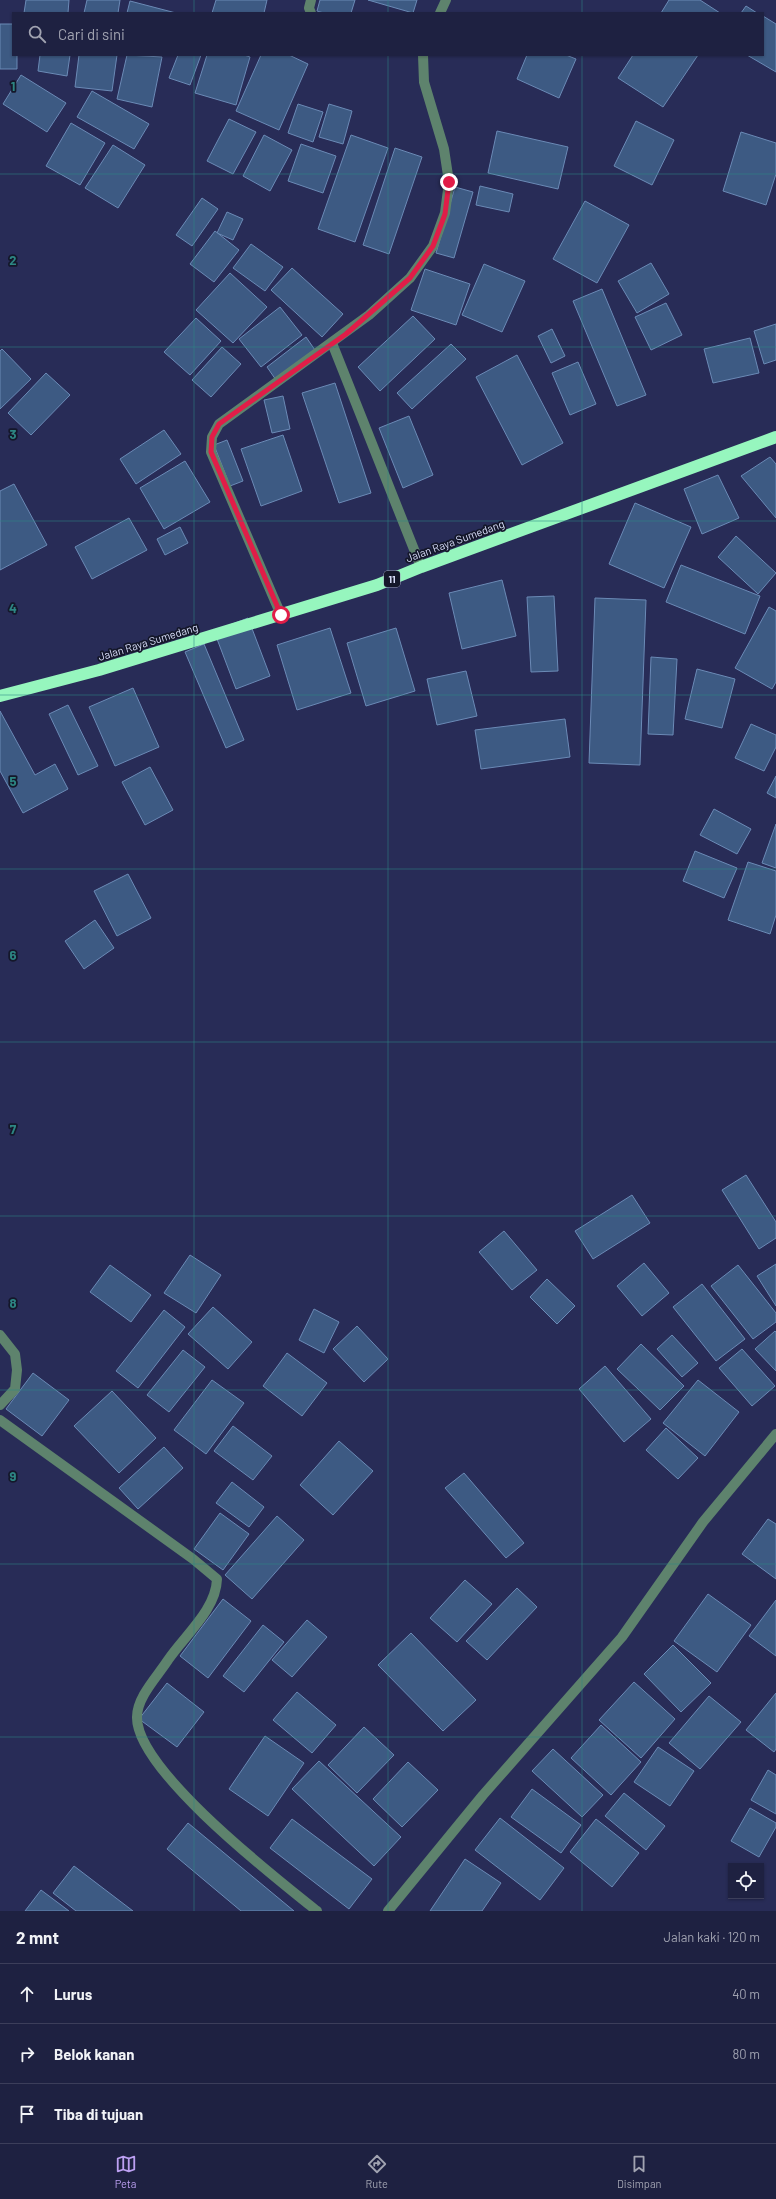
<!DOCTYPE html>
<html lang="id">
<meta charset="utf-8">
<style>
body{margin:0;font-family:Barlow,sans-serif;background:#2b2e4c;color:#f1f3f6}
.controls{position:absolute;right:12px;bottom:12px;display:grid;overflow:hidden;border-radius:0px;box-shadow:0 1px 3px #0004}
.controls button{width:36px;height:36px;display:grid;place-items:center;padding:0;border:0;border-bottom:1px solid #3c3e5a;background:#1e2141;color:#f1f3f6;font:20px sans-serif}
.stop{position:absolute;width:12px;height:12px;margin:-9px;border:3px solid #e11d48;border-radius:50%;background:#fff}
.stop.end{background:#e11d48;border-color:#fff;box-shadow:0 1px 4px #0008}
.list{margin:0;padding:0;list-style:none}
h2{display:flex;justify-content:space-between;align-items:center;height:52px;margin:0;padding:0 16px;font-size:17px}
h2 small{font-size:13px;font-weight:400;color:#a1a3b1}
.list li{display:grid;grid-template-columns:26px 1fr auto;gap:12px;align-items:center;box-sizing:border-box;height:60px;padding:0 16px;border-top:1px solid #3c3e5a}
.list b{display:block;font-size:15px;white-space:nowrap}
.list em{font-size:13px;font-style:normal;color:#a1a3b1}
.icon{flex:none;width:22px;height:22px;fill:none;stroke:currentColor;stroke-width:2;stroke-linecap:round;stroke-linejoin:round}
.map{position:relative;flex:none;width:776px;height:1911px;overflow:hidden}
.search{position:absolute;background:#1e2141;box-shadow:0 1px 3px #0004;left:12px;right:12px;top:12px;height:44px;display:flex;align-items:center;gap:10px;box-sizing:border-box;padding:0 14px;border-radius:0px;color:#a1a3b1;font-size:15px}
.sheet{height:232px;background:#1e2141}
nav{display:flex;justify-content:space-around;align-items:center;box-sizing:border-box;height:56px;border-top:1px solid #3c3e5a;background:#1e2141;font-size:11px;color:#a1a3b1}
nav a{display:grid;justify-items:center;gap:2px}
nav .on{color:#bca0f2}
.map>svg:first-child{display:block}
.building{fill:#3d5a83;stroke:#6b8ab6}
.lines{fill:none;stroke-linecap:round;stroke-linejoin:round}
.minor{stroke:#5e836d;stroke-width:10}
.highway{stroke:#96f6be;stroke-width:12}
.route{stroke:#e11d48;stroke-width:5}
.grid{fill:none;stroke:#2d8683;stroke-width:1;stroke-opacity:0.55}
.labels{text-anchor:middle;stroke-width:3.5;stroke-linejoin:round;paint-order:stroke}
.shield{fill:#14172a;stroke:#9fa3bc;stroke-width:1}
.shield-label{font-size:10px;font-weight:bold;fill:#dadffb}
.street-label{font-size:11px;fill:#dadffb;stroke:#14172a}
.grid-label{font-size:13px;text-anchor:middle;font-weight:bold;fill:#2d8683;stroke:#14172a;stroke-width:3.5;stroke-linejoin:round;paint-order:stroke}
</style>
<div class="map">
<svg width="776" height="1911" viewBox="0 0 776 1911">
<rect width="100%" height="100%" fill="#282c57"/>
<g class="building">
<path d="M26 0H69L68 13H24Z"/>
<path d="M87 0H120L118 13H84Z"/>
<path d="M216 0H267L264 13H212Z"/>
<path d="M320 0H355L351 13H324L317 11Z"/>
<path d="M368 0H417L413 13Z"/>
<path d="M669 0H700L720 13H661Z"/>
<path d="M130 1 176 13H127Z"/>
<path d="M746 6 757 13H741Z"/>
<path d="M763 16 776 24V72L747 55H763Z"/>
<path d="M0 24H13V55H17V69H0Z"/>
<path d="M40 55H70L67 76 38 71Z"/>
<path d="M79 55H117L112 91 75 87Z"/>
<path d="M127 55 162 57 152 107 117 99Z"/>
<path d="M178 55H201L190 85 169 78Z"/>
<path d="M207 55H244L250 57 236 105 195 93Z"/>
<path d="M261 55H289L308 64 279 130 236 111Z"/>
<path d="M527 55H566L576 59 559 98 517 79Z"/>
<path d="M633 55H698L663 107 618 78Z"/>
<path d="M21 75 66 103 47 132 3 104Z"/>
<path d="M92 91 149 124 134 149 77 117Z"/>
<path d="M298 104 323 112 313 142 288 133Z"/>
<path d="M329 104 352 111 343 144 319 137Z"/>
<path d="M229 119 256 132 233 174 207 161Z"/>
<path d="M636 121 674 140 652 185 614 166Z"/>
<path d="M71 123 105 143 80 185 46 166Z"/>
<path d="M497 131 568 147 558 189 488 173Z"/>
<path d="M741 132 776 143V174L766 205 723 191Z"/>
<path d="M264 135 292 150 270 191 243 176Z"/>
<path d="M351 135 388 148 355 242 318 229Z"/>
<path d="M301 144 336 156 323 193 288 181Z"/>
<path d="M113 145 145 165 118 208 85 188Z"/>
<path d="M395 148 422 157 389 254 363 245Z"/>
<path d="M480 186 513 194 509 212 476 205Z"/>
<path d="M455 187 473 192 454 258 436 253Z"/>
<path d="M202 198 218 209 192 246 176 235Z"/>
<path d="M585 201 629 225 597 283 553 259Z"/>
<path d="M227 212 243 219 233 240 217 233Z"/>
<path d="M215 231 239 250 214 282 190 264Z"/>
<path d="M251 244 283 267 265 291 233 268Z"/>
<path d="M651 263 669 294 637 313 618 281Z"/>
<path d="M484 264 525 281 502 332 462 315Z"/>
<path d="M292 268 343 314 322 337 271 290Z"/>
<path d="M425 269 470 284 456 325 411 310Z"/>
<path d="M230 273 267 307 233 343 196 310Z"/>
<path d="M602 289 646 395 617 406 573 301Z"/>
<path d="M666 303 682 335 651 350 635 317Z"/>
<path d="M280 307 302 335 261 367 239 339Z"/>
<path d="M413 316 435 339 380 391 358 367Z"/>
<path d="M196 318 221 341 190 375 164 352Z"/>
<path d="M776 324V360L764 364 754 331Z"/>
<path d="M552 329 565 356 551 363 538 336Z"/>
<path d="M306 337 315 350 276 380 267 367Z"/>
<path d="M750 338 759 373 713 383 704 349Z"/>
<path d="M451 344 466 359 412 409 397 393Z"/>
<path d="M222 347 241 364 211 397 192 380Z"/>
<path d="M2 349 31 379 0 409V351Z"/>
<path d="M517 355 563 443 522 465 476 377Z"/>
<path d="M578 362 596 404 570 415 552 373Z"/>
<path d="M46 373 70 395 31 435 8 413Z"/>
<path d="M335 383 371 493 339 503 302 393Z"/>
<path d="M283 396 290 429 272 433 264 400Z"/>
<path d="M409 416 433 475 403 488 379 428Z"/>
<path d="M164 430 181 454 136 484 120 459Z"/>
<path d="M283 435 302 491 261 506 241 449Z"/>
<path d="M227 440 243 481 230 486 214 445Z"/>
<path d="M770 457 776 464V518L741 476Z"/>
<path d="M185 461 210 502 164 529 140 488Z"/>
<path d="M718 475 739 518 702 534 684 489Z"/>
<path d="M14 484 47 545 0 570V491Z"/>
<path d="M635 503 691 527 664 588 609 564Z"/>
<path d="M129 518 147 550 92 579 75 547Z"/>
<path d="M180 527 188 543 165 555 157 539Z"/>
<path d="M736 536 776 573 758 594 718 557Z"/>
<path d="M681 565 760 596 745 634 666 602Z"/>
<path d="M502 580 516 636 462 649 449 593Z"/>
<path d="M554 596 558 671 531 672 527 597Z"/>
<path d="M595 598 646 600 640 765 589 763Z"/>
<path d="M769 607 776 611V682L772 689 735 668Z"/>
<path d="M248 618 270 676 236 689 214 631Z"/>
<path d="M330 628 351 693 297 710 277 645Z"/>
<path d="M396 628 415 691 366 706 347 643Z"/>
<path d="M204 644 244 740 226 748 185 652Z"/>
<path d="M651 657 677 659 673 735 648 734Z"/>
<path d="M697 669 735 679 722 728 685 719Z"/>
<path d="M466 671 477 716 437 725 427 679Z"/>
<path d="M133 688 159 747 115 766 89 707Z"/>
<path d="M68 705 98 766 78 775 49 714Z"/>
<path d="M0 711 35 775 55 764 68 789 23 813 0 771Z"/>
<path d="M565 719 570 757 481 769 475 730Z"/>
<path d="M751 724 776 735V747L764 771 735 758Z"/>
<path d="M150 767 173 810 145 825 122 782Z"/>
<path d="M776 776V798L767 793Z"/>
<path d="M714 809 751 829 737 854 700 835Z"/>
<path d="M776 824V868L762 863Z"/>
<path d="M695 851 737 868 724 898 683 881Z"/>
<path d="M748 862 776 871V915L770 934 728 920Z"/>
<path d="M128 874 151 918 117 936 94 891Z"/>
<path d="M95 920 114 948 84 969 65 941Z"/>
<path d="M746 1175 776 1222V1238L759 1249 722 1190Z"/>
<path d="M632 1195 650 1223 593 1259 575 1231Z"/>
<path d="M504 1231 537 1270 512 1290 479 1252Z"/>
<path d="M190 1255 221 1275 196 1313 164 1293Z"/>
<path d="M644 1263 669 1293 642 1316 617 1286Z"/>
<path d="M776 1264V1306L757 1276Z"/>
<path d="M110 1265 151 1295 131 1322 90 1292Z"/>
<path d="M738 1265 776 1313V1322L753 1339 711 1286Z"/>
<path d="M547 1279 575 1306 557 1324 530 1297Z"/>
<path d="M702 1284 745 1339 716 1361 673 1307Z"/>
<path d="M213 1307 252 1342 228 1369 188 1334Z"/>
<path d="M314 1309 339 1322 324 1353 299 1340Z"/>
<path d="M164 1310 185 1327 138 1388 116 1371Z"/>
<path d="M357 1326 388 1359 364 1382 333 1349Z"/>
<path d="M775 1331 776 1332V1371L755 1349Z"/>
<path d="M672 1335 698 1363 682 1377 657 1349Z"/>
<path d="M641 1344 684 1386 660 1410 617 1369Z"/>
<path d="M742 1349 775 1386 752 1406 719 1368Z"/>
<path d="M183 1350 205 1367 169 1412 147 1395Z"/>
<path d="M287 1353 327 1383 302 1416 263 1386Z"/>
<path d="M605 1366 651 1419 624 1442 579 1389Z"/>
<path d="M33 1373 69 1400 42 1436 6 1409Z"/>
<path d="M212 1380 244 1403 206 1454 174 1430Z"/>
<path d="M698 1380 739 1412 705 1456 663 1423Z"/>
<path d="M112 1391 156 1438 119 1473 74 1426Z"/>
<path d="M233 1426 272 1456 253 1480 214 1451Z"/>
<path d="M666 1428 698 1458 678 1479 646 1450Z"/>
<path d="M339 1441 373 1471 333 1515 300 1485Z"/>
<path d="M164 1447 183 1468 138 1509 119 1488Z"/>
<path d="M464 1473 524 1543 506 1558 445 1488Z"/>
<path d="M232 1482 264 1507 249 1527 216 1503Z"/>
<path d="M220 1513 249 1534 223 1570 194 1549Z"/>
<path d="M277 1516 304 1540 252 1599 225 1575Z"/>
<path d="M768 1519 776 1524V1579L742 1554Z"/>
<path d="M465 1580 492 1604 457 1642 430 1618Z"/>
<path d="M517 1588 537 1607 487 1660 466 1641Z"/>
<path d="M708 1594 751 1625 717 1672 674 1641Z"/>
<path d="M223 1599 251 1621 208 1678 180 1656Z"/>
<path d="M776 1600V1656L749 1636Z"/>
<path d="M307 1620 327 1637 292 1677 272 1660Z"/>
<path d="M263 1625 284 1642 244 1692 223 1676Z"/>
<path d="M411 1633 476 1700 443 1731 378 1665Z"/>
<path d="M673 1645 711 1683 681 1712 644 1674Z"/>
<path d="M634 1682 675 1719 641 1758 599 1720Z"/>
<path d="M167 1683 204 1712 177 1747 139 1719Z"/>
<path d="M297 1692 336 1725 312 1753 273 1720Z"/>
<path d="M776 1693V1749L774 1752 746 1730Z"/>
<path d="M709 1696 741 1722 700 1769 669 1743Z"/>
<path d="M601 1725 641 1762 611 1795 571 1758Z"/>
<path d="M364 1727 394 1755 357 1793 328 1765Z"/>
<path d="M265 1736 304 1763 268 1816 229 1789Z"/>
<path d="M658 1747 694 1771 670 1806 634 1782Z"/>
<path d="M553 1749 603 1795 582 1817 532 1771Z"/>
<path d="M319 1761 401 1837 374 1866 292 1789Z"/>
<path d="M408 1762 438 1790 402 1827 373 1799Z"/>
<path d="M768 1770 776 1775V1814L751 1800Z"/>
<path d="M532 1789 581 1825 561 1853 511 1817Z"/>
<path d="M624 1793 665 1826 646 1850 605 1816Z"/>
<path d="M750 1808 776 1823V1827L759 1857 731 1841Z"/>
<path d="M500 1818 564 1868 540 1900 475 1850Z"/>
<path d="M292 1819 372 1879 349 1909 270 1848Z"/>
<path d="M596 1819 639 1853 612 1887 570 1852Z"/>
<path d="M188 1823 294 1911H241L167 1849Z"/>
<path d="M465 1859 501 1883 482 1911H430Z"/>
<path d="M74 1866 133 1911H76L53 1893Z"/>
<path d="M41 1890 69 1911H25Z"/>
</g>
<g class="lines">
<g class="minor">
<path d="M311 0 309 8 311 13"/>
<path d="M440 13 446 0"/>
<path d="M332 343 421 567"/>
<path d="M281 615 211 452 212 437 219 424 369 315 410 278 433 246 445 213 449 182 444 149 424 82 423 55"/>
<path d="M0 1335 15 1354 17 1370 15 1389 0 1405"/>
<path d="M0 1420 193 1559 217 1579C216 1610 185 1635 168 1660 157 1677 137 1697 137 1717 136 1770 276 1878 317 1911"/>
<path d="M388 1911 483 1795 622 1637 703 1522 776 1434"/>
</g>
<path class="highway" d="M0 696 99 670 377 585 421 567 776 437"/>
</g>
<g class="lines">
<path class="route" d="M281 615 211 452 212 437 219 424 346 334 410 278 433 246 445 214 449 182"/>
</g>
<path class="grid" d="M194 0V13M388 0V13M582 0V13M194 55V1911M388 55V1911M582 55V1911M0 174H776M0 347H776M0 521H776M0 695H776M0 869H776M0 1042H776M0 1216H776M0 1390H776M0 1564H776M0 1737H776"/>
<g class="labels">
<rect class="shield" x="384" y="571" width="16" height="16" rx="3"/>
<g class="shield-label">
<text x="392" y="583">11</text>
</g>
<g class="street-label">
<text transform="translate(455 541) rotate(-20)" y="4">Jalan Raya Sumedang</text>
<text transform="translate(148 642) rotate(-17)" y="4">Jalan Raya Sumedang</text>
</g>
</g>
<g class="grid-label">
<text x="13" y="91">1</text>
<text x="13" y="265">2</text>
<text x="13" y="439">3</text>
<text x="13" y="613">4</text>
<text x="13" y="786">5</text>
<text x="13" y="960">6</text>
<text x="13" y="1134">7</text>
<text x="13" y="1308">8</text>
<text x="13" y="1481">9</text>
</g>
</svg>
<div class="controls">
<button><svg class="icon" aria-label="locate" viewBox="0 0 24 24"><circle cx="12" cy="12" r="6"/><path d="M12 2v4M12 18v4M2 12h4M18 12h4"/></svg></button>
</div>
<div class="stop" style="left:281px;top:615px"></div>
<div class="stop end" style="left:449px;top:182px"></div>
<div class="search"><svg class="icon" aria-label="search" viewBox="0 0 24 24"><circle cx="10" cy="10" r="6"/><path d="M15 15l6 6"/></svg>Cari di sini</div>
</div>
<section class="sheet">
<h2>2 mnt<small>Jalan kaki · 120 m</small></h2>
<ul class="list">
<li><svg class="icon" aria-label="ahead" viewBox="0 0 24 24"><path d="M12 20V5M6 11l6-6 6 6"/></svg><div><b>Lurus</b></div><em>40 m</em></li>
<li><svg class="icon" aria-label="right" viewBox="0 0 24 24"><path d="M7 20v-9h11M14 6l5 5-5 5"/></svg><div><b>Belok kanan</b></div><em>80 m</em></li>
<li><svg class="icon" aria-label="arrive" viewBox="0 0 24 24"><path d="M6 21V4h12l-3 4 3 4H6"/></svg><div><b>Tiba di tujuan</b></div></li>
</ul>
</section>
<nav>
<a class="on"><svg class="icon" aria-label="map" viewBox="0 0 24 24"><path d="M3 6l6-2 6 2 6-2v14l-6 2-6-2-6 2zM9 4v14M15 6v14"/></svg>Peta</a>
<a><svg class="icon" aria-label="directions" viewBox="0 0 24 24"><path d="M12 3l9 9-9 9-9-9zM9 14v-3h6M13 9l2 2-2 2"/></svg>Rute</a>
<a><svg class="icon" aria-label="saved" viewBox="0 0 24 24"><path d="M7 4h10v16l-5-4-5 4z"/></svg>Disimpan</a>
</nav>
